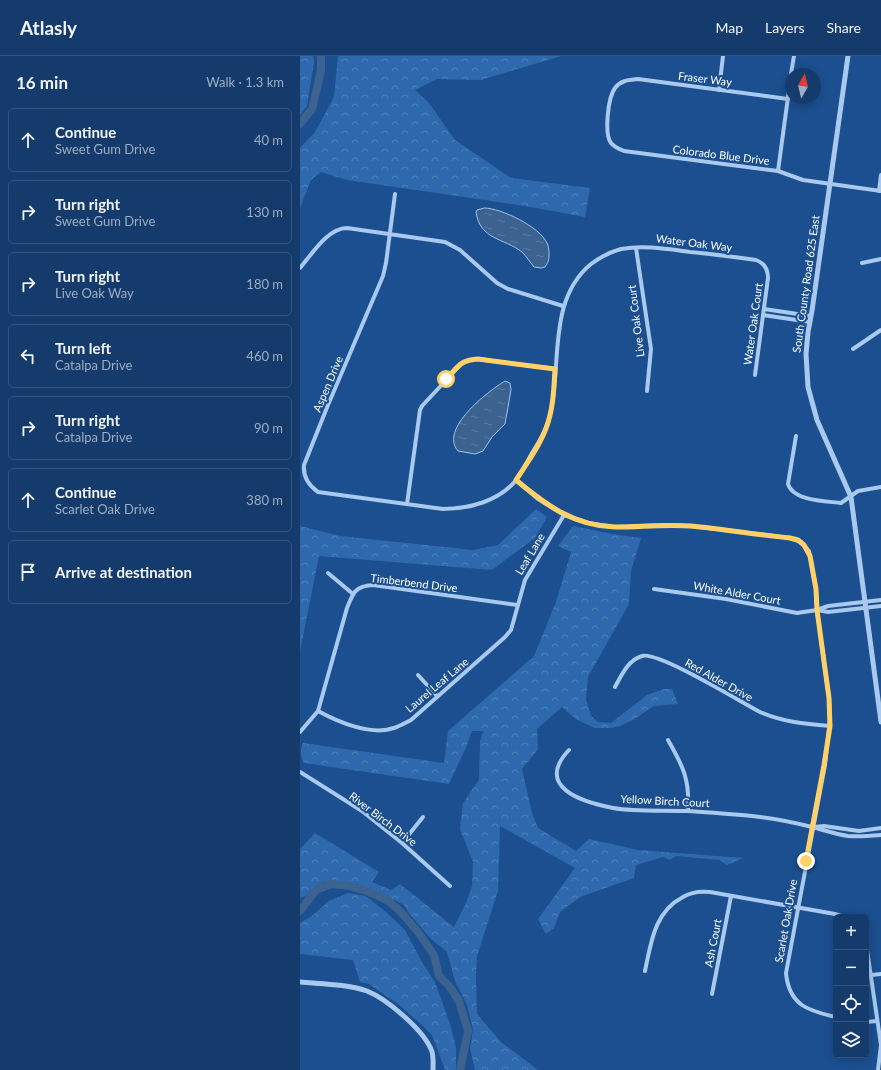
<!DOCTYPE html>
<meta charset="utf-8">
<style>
body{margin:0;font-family:Lato,sans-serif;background:#1d4271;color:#f1f3f6}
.controls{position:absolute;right:12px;bottom:12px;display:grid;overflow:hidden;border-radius:6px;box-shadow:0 2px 10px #0003}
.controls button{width:36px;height:36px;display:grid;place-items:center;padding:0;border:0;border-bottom:1px solid #33557e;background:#143b6b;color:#f1f3f6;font:20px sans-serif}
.compass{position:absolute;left:485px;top:12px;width:36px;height:36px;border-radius:50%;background:#143b6b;box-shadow:0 2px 10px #0003;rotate:8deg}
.stop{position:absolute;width:12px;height:12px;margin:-9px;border:3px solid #ffd166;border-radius:50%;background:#fff}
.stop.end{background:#ffd166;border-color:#fff;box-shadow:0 1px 4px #0008}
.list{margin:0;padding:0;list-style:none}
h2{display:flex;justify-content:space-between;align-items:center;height:52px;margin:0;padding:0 16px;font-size:17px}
h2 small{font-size:13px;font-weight:400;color:#9dadc1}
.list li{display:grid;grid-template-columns:26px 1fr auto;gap:12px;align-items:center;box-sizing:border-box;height:64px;margin:0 8px 8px;padding:0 8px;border:1px solid #33557e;border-radius:6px}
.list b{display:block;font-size:15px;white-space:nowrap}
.list p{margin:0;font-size:13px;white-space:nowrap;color:#9dadc1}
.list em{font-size:13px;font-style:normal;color:#9dadc1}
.icon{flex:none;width:22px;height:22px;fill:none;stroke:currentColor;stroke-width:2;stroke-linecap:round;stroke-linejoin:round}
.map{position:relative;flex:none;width:581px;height:1014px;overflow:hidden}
header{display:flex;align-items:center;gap:24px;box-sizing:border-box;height:56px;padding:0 20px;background:#143b6b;border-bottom:1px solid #33557e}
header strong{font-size:19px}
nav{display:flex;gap:22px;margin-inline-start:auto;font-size:14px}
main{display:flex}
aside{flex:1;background:#143b6b}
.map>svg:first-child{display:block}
.forest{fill:url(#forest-crowns)}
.water{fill:url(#water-ripples);stroke:#9cc4f0}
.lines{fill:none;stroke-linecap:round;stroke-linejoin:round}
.river{stroke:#3c6290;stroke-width:8}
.minor{stroke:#a9c9ee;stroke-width:4}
.tertiary{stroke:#a9c9ee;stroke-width:5}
.route{stroke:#ffd166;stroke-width:5}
.labels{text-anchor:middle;stroke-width:4;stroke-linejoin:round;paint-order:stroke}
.street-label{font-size:11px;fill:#fff;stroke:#1b4f8f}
</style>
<header>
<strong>Atlasly</strong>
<nav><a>Map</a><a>Layers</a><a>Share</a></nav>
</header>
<main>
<aside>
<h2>16 min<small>Walk · 1.3 km</small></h2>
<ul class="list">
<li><svg class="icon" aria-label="ahead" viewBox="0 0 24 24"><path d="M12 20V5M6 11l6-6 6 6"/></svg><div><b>Continue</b><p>Sweet Gum Drive</p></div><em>40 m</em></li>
<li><svg class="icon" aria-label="right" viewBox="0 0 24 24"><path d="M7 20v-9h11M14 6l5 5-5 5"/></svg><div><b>Turn right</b><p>Sweet Gum Drive</p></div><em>130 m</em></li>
<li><svg class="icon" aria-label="right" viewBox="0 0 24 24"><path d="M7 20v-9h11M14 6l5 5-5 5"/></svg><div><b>Turn right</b><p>Live Oak Way</p></div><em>180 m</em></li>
<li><svg class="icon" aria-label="left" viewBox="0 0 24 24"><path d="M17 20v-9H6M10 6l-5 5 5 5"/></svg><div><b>Turn left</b><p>Catalpa Drive</p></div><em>460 m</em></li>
<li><svg class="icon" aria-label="right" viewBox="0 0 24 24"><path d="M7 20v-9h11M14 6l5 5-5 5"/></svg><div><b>Turn right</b><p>Catalpa Drive</p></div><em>90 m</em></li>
<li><svg class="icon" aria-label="ahead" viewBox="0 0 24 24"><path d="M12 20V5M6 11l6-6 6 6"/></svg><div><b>Continue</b><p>Scarlet Oak Drive</p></div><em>380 m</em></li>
<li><svg class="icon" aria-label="arrive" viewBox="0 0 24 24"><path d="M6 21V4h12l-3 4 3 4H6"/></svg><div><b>Arrive at destination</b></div></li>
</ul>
</aside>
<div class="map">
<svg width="581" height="1014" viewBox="0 0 581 1014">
<defs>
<pattern id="forest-crowns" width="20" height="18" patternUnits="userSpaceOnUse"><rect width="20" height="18" fill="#2e69ad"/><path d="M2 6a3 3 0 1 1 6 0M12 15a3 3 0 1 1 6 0" fill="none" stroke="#4d80b9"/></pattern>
<pattern id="water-ripples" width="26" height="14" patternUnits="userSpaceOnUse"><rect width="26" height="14" fill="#3c6290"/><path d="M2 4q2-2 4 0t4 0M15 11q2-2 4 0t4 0" fill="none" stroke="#597aa1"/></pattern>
</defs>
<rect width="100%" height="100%" fill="#1b4f8f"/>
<g class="forest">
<path d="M0 0H13L14 6 7 50 0 60Z"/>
<path d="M38 0H261L181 24 137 23 115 34 129 47 155 84 211 122 290 132 285 161 225 150 47 124 21 116 11 124 0 152V92L15 76 34 41Z"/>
<path d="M236 453 247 461 235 482 192 514 19 500 0 595V470L40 480 173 494 198 489Z"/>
<path d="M273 470 312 478 341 482 331 515 329 548 288 621 286 644 291 660 298 666 311 667 347 639 364 633H372L378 648 354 650 333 664 320 670 311 672H295L277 664 262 651 237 673 238 693 222 713 232 757 238 772 276 795 289 783 338 794 443 802 427 809 419 804 376 800 370 804 363 801 336 809 334 822 280 841 260 856 254 872 246 878 238 863 275 812 200 770 198 835 177 900 176 919 177 958 201 986 238 1014H175L170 992 173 974 167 949 155 925 147 896 130 882 108 856 104 849 78 836 57 828 24 826 15 831 6 840 0 842V793L15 777 79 816 72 826 91 834 100 828 154 871 166 847 172 830 173 806 160 773 163 747 179 724 180 685 183 675H172L167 689 149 728 4 707C0 700 0 694 3 687L144 707 148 675 234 600 256 546 271 496 258 490Z"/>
<path d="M48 837 66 840 86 856 105 874 123 908 135 926 150 968 156 991V1014H145L132 979 123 970 98 948 69 928 60 926 53 904 0 898V867L12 860 29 845Z"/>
</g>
<g class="water">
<path d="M184 152C201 152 240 171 247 187 249 191 249 195 249 200 249 204 248 207 245 211L241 212 234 211C230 206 226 200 222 196 204 182 180 184 176 156L177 154Z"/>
<path d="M205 325 210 327 211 334 205 368 192 381 183 395 175 398 158 395C139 373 187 336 205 325Z"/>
</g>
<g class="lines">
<g class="river">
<path d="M0 68 12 53 21 15V0"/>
<path d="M0 855 16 834 31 828 50 830 69 836 87 844 100 855 118 876 134 899 139 920 150 931 159 945 168 975 160 1014"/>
</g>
<g class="minor">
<path d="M491 18 494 0"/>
<path d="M419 34 423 0"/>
<path d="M488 43 338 23C329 24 321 24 315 32 308 41 304 78 311 87 314 91 319 93 324 95L478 115 503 124 581 135"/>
<path d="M478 115 491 19"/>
<path d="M579 135 581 119"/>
<path d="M95 138 86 207 83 220 28 349 4 409C3 420 8 429 18 436L143 453C169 453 200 445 217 423 223 415 227 406 232 397 240 385 247 373 250 359 262 310 247 244 291 208 299 202 310 196 321 193 344 189 367 193 390 196 412 198 434 201 456 204 464 207 468 213 468 222L455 319"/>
<path d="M336 192 351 293 347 335"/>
<path d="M562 207 581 203"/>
<path d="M0 212C12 198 28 172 47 172L145 186 160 194 197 227 208 233 263 250"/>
<path d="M464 253 511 260"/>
<path d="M463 259 510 266"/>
<path d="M553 293 581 274"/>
<path d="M496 380 488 428C493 445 526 445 541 447L558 435 581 431"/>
<path d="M216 424 238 443 264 459 288 467 314 471 364 469 391 470 490 482 501 486 509 495 516 533 517 554 529 642 530 664 525 709 486 917C489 949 508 955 536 961"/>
<path d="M107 448 120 354 122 350 163 306 168 304 178 303 255 313"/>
<path d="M28 517 53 538"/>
<path d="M354 533 426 543 497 557 517 554 528 550 581 544"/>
<path d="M518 554 528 556 581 550"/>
<path d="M118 619 137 640"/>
<path d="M315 631C321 620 328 604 342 600 358 595 441 646 460 656 483 666 505 668 530 670"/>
<path d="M18 655C38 666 71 680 94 672 100 670 105 667 111 664L205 581 211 574 225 524 264 459"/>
<path d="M0 676 18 655 47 552C53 537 55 530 73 529L217 549"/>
<path d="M368 684C383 710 390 724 388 755"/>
<path d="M269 694C234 731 282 746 313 752 336 756 362 754 386 755 408 756 430 758 452 760 472 762 493 766 512 771 524 774 535 778 548 780 559 781 570 780 581 779"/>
<path d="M0 716 62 755 102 787 150 830"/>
<path d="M514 771 524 770 559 775 581 772"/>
<path d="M102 787 123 761"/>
<path d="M566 887 581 989 578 1014"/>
<path d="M345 915C351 887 354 856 383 841 391 836 400 835 410 836L535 858 544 861"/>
<path d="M571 919 581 918"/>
<path d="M412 938 431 840"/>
<path d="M566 966 577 965"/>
</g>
<g class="tertiary">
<path d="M548 0 512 255 508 276 506 298 508 331 517 364 551 441 581 666"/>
<path d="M0 926C22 928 46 928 67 935 87 943 122 973 131 993 134 999 133 1007 133 1014"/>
</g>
</g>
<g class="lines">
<path class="route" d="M146 323C158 311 160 304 178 303L255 313C254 328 254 344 250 359 245 383 229 404 216 424 246 449 274 470 315 471 341 471 365 468 391 470 424 473 457 479 490 482L498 484 504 489 510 500 516 533 517 554 529 642 530 670 524 709 506 805"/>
</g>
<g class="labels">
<g class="street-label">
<text transform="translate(405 23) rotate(7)" y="4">Fraser Way</text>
<text transform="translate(421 99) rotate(7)" y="4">Colorado Blue Drive</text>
<text transform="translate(394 187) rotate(7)" y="4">Water Oak Way</text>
<text transform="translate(506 228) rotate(-82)" y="4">South County Road 625 East</text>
<text transform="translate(336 265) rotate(-97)" y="4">Live Oak Court</text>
<text transform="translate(453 268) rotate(-82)" y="4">Water Oak Court</text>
<text transform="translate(28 328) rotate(-67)" y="4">Aspen Drive</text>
<text transform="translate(230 498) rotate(-59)" y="4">Leaf Lane</text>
<text transform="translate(114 527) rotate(7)" y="4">Timberbend Drive</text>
<text transform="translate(437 537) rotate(10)" y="4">White Alder Court</text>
<text transform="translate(419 624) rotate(29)" y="4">Red Alder Drive</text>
<text transform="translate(137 629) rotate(-40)" y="4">Laurel Leaf Lane</text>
<text transform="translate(365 745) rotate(3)" y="4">Yellow Birch Court</text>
<text transform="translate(83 763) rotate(37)" y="4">River Birch Drive</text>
<text transform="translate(486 865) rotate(-80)" y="4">Scarlet Oak Drive</text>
<text transform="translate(413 887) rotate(-79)" y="4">Ash Court</text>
</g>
</g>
</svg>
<div class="controls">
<button>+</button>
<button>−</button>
<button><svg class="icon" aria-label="locate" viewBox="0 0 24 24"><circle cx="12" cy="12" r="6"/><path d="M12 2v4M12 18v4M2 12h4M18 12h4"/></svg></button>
<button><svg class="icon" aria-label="layers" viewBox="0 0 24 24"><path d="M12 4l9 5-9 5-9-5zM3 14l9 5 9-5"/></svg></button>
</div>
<svg class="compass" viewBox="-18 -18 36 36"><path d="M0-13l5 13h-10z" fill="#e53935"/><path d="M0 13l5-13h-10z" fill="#9dadc1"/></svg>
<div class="stop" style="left:146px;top:323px"></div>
<div class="stop end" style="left:506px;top:805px"></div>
</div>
</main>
